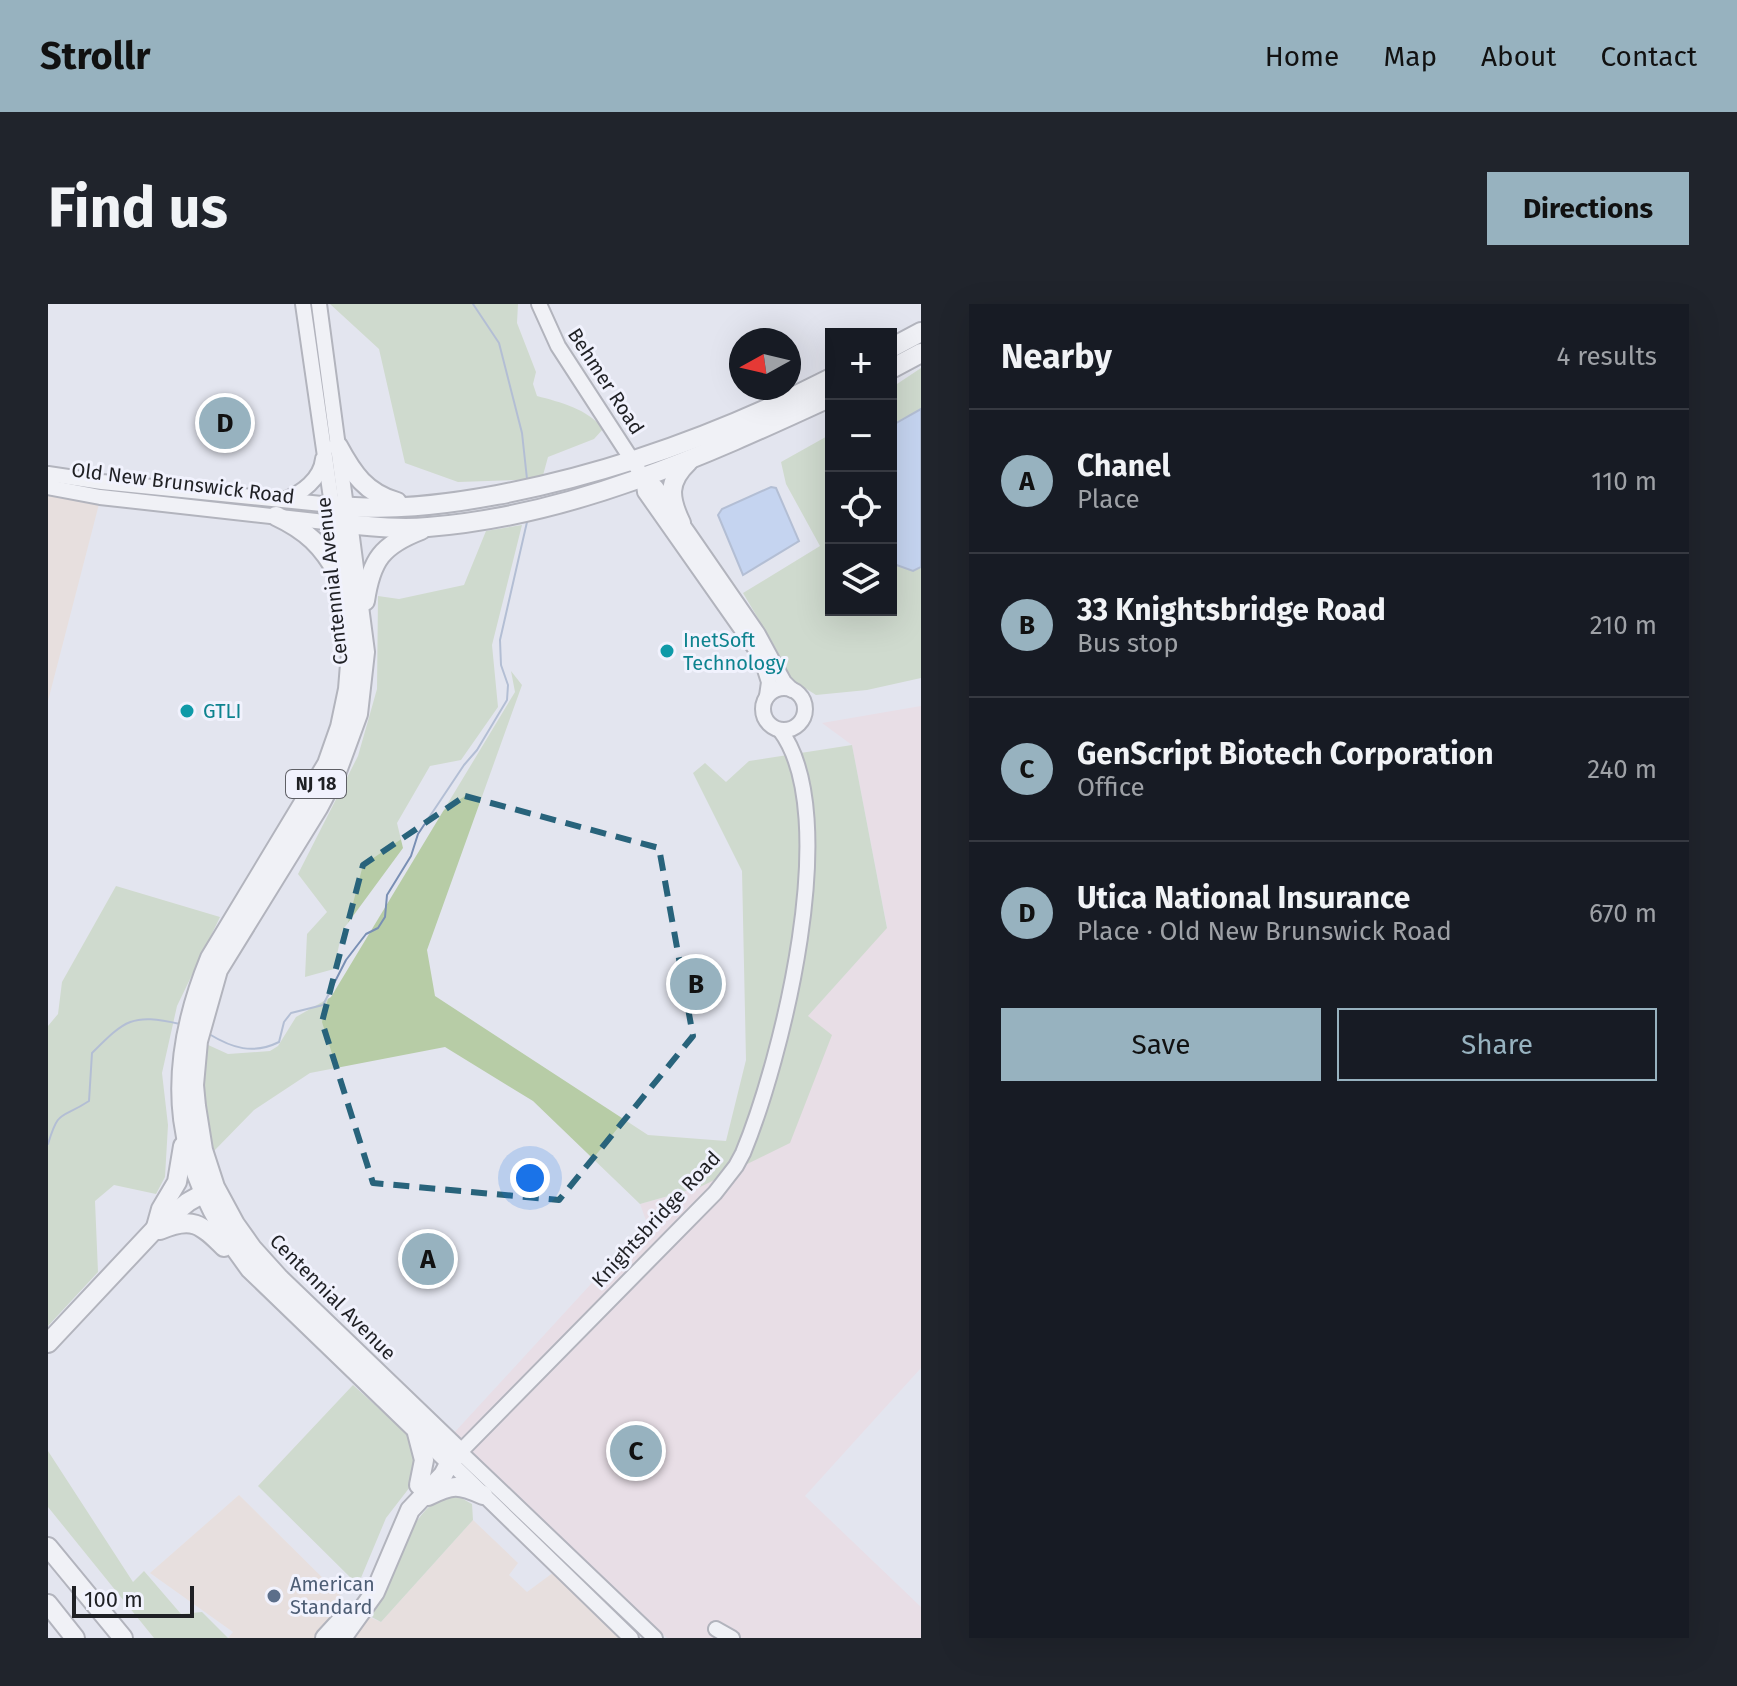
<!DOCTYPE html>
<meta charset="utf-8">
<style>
body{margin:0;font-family:"Fira Sans",sans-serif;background:#20242c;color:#f1f3f6}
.controls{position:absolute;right:24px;top:24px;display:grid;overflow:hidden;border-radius:0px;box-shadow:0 8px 32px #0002}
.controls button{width:72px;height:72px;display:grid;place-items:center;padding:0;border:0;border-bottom:2px solid #363941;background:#171b24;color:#f1f3f6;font:40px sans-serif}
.compass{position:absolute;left:681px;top:24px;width:72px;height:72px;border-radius:50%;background:#171b24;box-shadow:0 8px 32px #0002;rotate:262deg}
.scale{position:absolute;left:24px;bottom:20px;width:122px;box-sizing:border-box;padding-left:8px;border:4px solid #1f2024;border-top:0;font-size:22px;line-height:28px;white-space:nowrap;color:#1f2024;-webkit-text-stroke:6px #f1f2fd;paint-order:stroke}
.you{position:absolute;left:482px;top:874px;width:28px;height:28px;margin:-20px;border:6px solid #fff;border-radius:50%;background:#1a73e8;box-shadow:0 0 0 12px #1a73e833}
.badge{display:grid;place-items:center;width:52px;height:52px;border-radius:50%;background:#97b2bf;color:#111;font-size:26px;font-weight:700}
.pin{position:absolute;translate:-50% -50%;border:4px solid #fff;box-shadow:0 2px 8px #0006}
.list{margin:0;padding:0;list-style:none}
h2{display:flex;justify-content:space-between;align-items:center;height:104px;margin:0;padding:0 32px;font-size:34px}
h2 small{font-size:26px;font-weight:400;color:#9ea1a6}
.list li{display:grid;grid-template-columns:52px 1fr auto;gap:24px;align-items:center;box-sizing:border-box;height:144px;padding:0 32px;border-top:2px solid #363941}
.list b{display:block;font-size:30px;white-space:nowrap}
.list p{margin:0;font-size:26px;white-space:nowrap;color:#9ea1a6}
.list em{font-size:26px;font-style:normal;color:#9ea1a6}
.actions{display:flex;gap:16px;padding:24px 32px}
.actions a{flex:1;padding:18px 0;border:2px solid #97b2bf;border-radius:0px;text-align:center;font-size:28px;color:#97b2bf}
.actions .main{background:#97b2bf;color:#111}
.icon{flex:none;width:44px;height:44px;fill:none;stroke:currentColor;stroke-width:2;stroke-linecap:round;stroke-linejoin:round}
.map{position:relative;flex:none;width:873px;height:1334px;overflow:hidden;border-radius:0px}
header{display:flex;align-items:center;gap:48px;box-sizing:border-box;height:112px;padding:0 40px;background:#97b2bf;color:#111}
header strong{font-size:38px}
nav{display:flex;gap:44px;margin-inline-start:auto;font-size:28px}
.intro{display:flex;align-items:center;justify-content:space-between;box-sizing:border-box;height:192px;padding:0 48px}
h1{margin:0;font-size:56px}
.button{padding:20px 36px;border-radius:0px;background:#97b2bf;color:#111;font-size:28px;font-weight:700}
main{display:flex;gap:48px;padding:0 48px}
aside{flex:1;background:#171b24;border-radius:0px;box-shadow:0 8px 32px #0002}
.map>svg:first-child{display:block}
.commercial{fill:#edd4dc}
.industrial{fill:#ecd7c9}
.green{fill:#b7cca6}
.water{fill:#9fbef1;stroke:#798fb4;stroke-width:2}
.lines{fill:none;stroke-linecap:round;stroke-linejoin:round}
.stream{stroke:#798fb4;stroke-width:2}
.secondary-casing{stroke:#777882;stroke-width:18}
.highway-casing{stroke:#777882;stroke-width:22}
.secondary{stroke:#fff;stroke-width:14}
.highway{stroke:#fff;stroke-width:18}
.marked{fill:none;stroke:#28637b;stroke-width:6;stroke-dasharray:16 10;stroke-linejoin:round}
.culture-dot{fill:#0f9aa8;stroke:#f1f2fd;stroke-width:3}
.service-dot{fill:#5c6f8a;stroke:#f1f2fd;stroke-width:3}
.labels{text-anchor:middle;stroke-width:6;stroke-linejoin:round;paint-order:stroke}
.shield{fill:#f1f2fd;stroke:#5e5f65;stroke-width:2}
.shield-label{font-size:18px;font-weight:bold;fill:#1f2024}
.street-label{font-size:20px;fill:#1f2024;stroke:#f1f2fd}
.culture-label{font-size:20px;fill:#0d838f;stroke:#f1f2fd;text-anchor:start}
.service-label{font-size:20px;fill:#4e5e75;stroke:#f1f2fd;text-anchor:start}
</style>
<header>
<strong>Strollr</strong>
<nav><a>Home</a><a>Map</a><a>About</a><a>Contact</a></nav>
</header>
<div class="intro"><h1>Find us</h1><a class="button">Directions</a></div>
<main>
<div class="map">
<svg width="873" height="1334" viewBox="0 0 873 1334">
<rect width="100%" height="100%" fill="#e3e5ef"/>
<path class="commercial" d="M873 402V1064L757 1192 873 1303V1334H619L405 1130 599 919 592 900 652 883 760 712 839 623 804 441 774 419Z"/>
<g class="industrial">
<path d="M0 190 51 200 0 397Z"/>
<path d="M191 1191 300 1299 269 1334H180L185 1328 102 1269Z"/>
<path d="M425 1216 470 1259 461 1271 479 1288 506 1268 574 1334H304L321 1313 333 1318Z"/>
</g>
<g class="green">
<path d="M282 0H470L469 19 488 68 485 80 489 92C512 98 540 105 555 125L546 135 500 153 494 175 410 178 357 159 331 45Z"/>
<path d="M873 64V105L843 122V84Z"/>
<path d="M783 130V306H843V259L865 267 873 263V374L819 386 768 391 738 372 727 343 695 289 772 242 738 180 733 158Z"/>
<path d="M474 221 444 341 450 403 413 456 382 462 349 519 355 544 294 627 286 665 257 673 259 630 279 608 250 570 310 452 329 385 330 292 351 295 416 281 438 227Z"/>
<path d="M463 367 474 381 379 646 387 692 600 831 678 837 698 756 694 567 645 469 657 459 678 478 701 457 804 441 839 624 760 712 784 731 742 839 652 883 592 900 485 797 397 743 262 769 206 806 166 847C152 815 158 774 158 740L180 750 222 747 230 742 248 713 283 693 467 388Z"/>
<path d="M68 582 172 613 129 702 114 769 120 821 117 873 108 890 66 881 47 897 50 968 0 1022V722L10 710 14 678Z"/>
<path d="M305 1081 355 1126 370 1146 365 1179 338 1214 310 1281 210 1182Z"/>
<path d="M0 1147 85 1278 96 1267 133 1310 154 1308 180 1334H106L0 1203Z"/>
<path d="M406 1190 424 1200 425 1216 333 1318 318 1310C333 1282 360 1220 383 1201 390 1195 398 1192 406 1190Z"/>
</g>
<g class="water">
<path d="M873 105V263L865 267 843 259V122Z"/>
<path d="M723 183 728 184 751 237 695 271 670 211 674 205Z"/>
</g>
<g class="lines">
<g class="stream">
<path d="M425 0 451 39 474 129 479 175"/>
<path d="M161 730C184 744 205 751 231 738L236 718 243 709 275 701 298 656 318 630 330 624 337 613 339 591 363 552 370 530 416 461 429 446 459 396 460 381 453 361 452 336 479 218"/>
<path d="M0 840C11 804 12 816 41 797L44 749C77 716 84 709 132 720"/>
</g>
<g class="secondary-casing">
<g id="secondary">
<path d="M271 0 298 203"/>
<path d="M491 0 510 42 595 173 608 183 641 230 710 330 736 378 744 386"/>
<path d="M0 170 54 178 284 201 255 0"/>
<path d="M595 173 597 188 713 353 721 378 719 392"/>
<path d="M0 183 52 193 286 219"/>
<path d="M236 196C254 189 273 175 275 155"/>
<circle cx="736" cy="405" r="21"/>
<path d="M402 1158 583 1334"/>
<path d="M668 1325 684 1334"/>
<path d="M607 1334 412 1148 667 889 688 862 695 849C733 757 796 511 732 426"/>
</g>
</g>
<g class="highway-casing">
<g id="highway">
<path d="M843 44 873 28"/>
<path d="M843 65 873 49"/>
<path d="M290 142C305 170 318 189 349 198"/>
<path d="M228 212C258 226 275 242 291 272"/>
<path d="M289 219C319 222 351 226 380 223 523 212 655 152 783 93"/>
<path d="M633 219C621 194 619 178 640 158"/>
<path d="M317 297C323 256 334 241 373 226"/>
<path d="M108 923 113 905 129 878 135 842"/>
<path d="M112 926C144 912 153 920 176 943"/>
<path d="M0 1039 107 925 140 898 165 884"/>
<path d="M369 1129 376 1156 371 1181"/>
<path d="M402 1158 202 965C125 864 114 771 162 654L279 460 292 423 300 385 303 348 284 201C338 208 395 201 449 191 565 169 677 128 783 74"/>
<path d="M380 1192C405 1180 410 1180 435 1191"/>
<path d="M0 1243 75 1334"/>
<path d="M0 1300 27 1334"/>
<path d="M277 1334 300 1309"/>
<path d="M294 1334 327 1288 362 1206 395 1171 402 1158 412 1148 232 975 204 944 187 920 167 883 155 846 148 802 146 781 150 737 170 666 270 504 288 470 310 410 317 348 298 203"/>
</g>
</g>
<use href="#secondary" class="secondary"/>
<use href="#highway" class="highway"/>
</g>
<path d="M0 0H873V1334H0ZM417 492 611 544 645 732 511 896 325 879 274 718 315 561Z" fill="#e3e5ef" fill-opacity=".55" fill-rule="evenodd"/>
<path class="marked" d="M417 492 611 544 645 732 511 896 325 879 274 718 315 561Z"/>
<g class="culture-dot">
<circle cx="619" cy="347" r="8"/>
<circle cx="139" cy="407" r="8"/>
</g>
<circle class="service-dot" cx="226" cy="1292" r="8"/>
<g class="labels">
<rect class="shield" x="238" y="466" width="60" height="28" rx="6"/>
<g class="shield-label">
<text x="268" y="486">NJ 18</text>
</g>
<g class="street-label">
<text transform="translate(558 77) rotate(57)" y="7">Behmer Road</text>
<text transform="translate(135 179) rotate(7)" y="7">Old New Brunswick Road</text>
<text transform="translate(284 277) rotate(-96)" y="7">Centennial Avenue</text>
<text transform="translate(608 915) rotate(-47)" y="7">Knightsbridge Road</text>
<text transform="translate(285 993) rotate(45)" y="7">Centennial Avenue</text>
</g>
<g class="culture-label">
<text x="635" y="343">InetSoft<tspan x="635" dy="23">Technology</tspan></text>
<text x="155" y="414">GTLI</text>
</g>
<g class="service-label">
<text x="242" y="1287">American<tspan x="242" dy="23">Standard</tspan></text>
</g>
</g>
</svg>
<div class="controls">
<button>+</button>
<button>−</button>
<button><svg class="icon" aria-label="locate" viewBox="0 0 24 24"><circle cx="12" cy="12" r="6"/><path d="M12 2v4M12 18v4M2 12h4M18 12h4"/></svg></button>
<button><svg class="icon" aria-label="layers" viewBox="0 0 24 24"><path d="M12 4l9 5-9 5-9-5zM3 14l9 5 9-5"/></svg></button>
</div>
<svg class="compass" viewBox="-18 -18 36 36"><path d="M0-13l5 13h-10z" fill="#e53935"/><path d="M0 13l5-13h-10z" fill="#9ea1a6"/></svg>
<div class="scale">100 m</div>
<div class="you"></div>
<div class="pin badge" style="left:380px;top:955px">A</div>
<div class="pin badge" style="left:648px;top:680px">B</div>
<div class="pin badge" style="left:588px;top:1147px">C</div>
<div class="pin badge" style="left:177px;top:119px">D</div>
</div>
<aside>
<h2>Nearby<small>4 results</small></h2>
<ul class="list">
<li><span class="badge">A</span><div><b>Chanel</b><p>Place</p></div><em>110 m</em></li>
<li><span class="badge">B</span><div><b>33 Knightsbridge Road</b><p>Bus stop</p></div><em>210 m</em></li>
<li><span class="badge">C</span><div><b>GenScript Biotech Corporation</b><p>Office</p></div><em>240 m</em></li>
<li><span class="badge">D</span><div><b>Utica National Insurance</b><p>Place · Old New Brunswick Road</p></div><em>670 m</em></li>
</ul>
<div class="actions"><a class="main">Save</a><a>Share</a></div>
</aside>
</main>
